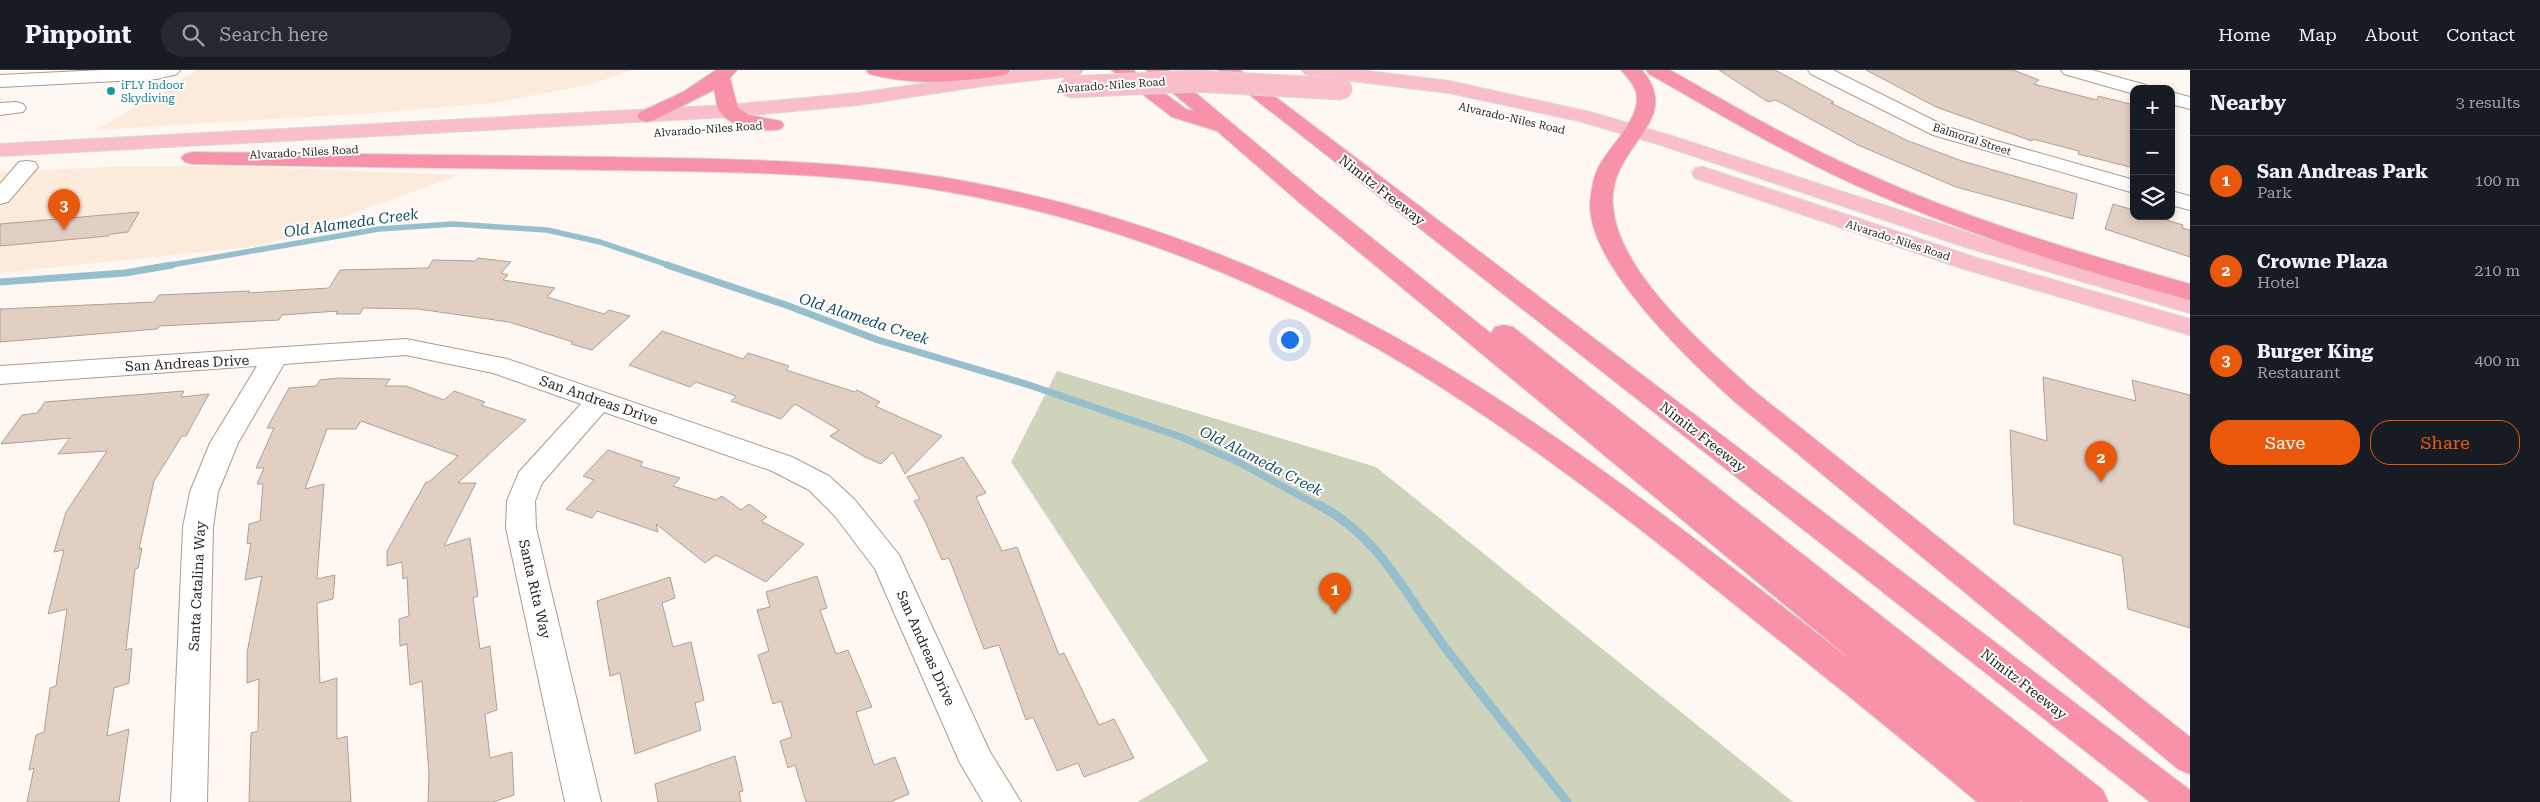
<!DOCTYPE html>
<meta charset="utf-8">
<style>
body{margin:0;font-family:"Roboto Serif",serif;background:#242831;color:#f1f3f6}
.controls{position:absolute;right:15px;top:15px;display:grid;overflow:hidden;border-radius:10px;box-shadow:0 2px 8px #0003}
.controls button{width:45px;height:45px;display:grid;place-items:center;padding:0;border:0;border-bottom:1px solid #363941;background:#171b24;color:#f1f3f6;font:25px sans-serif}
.you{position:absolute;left:1289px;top:269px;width:18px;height:18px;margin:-12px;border:4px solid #fff;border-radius:50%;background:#1a73e8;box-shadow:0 0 0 8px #1a73e833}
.badge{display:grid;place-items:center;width:32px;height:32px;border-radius:50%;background:#ea580c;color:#fff;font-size:16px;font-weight:700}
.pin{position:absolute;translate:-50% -41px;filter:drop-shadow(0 1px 2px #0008)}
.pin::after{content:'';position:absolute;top:26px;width:18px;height:15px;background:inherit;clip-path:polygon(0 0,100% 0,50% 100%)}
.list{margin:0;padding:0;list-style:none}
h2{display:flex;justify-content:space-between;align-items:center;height:65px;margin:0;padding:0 20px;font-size:21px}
h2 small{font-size:16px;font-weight:400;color:#9ea1a6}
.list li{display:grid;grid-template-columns:32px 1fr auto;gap:15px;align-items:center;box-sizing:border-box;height:90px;padding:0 20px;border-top:1px solid #363941}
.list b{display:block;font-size:19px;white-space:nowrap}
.list p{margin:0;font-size:16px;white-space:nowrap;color:#9ea1a6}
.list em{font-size:16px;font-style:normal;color:#9ea1a6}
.actions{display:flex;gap:10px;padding:15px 20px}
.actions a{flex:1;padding:11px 0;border:1px solid #ea580c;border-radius:20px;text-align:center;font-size:18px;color:#ea580c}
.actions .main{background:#ea580c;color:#fff}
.icon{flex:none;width:28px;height:28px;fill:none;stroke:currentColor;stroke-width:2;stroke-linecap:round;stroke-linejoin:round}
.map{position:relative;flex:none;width:2190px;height:732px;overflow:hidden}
header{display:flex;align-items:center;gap:30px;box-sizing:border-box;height:70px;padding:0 25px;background:#171b24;border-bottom:1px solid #363941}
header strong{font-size:24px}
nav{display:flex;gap:28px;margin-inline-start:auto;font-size:18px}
.search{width:350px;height:45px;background:#242831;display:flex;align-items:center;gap:12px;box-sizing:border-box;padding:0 18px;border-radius:28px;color:#9ea1a6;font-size:19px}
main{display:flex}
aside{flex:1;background:#171b24}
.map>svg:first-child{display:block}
.built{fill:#fceada}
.green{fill:#d0d3bc}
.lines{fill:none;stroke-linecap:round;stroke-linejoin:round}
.stream-far2{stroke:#96bfcd;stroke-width:5.5}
.stream-far1{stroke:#96bfcd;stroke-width:7}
.stream{stroke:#96bfcd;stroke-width:9}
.building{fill:#e1cfc3;stroke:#b09f93}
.minor-casing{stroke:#ab9b8e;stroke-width:2}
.major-casing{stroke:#d9d8d7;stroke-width:2}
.highway-casing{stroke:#d9d8d7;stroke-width:2}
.minor{fill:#fff;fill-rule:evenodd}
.major{fill:#fabecb;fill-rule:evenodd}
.highway{fill:#f792a9;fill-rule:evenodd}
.major-bridge-casing{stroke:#d9d8d7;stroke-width:23;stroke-linecap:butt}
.major-bridge{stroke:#fabecb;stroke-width:21}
.culture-dot{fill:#0f9aa8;stroke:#fff;stroke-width:2}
.labels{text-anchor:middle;stroke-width:4;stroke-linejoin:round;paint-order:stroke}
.far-culture-label{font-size:11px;fill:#0d838f;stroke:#fff;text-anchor:start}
.far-street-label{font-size:11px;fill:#2c2620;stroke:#fff}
.street-label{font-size:14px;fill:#2c2620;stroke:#fff}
.water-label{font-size:15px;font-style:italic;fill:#144e5d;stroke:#fff}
</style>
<header>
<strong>Pinpoint</strong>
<div class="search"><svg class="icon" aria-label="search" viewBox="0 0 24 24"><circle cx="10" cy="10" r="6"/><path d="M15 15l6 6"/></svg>Search here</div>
<nav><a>Home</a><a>Map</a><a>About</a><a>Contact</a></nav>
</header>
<main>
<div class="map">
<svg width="2190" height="732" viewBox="0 0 2190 732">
<rect width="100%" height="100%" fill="#fff8f2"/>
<g class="built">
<path d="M197 0H633L589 15 492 33 387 42 96 60Z"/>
<path d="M129 96H226L460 105 261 176 0 203V102Z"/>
</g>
<path class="green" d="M1057 301 1376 397 1793 732H1137L1208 691 1011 392Z"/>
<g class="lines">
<path class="stream-far2" d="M165 196 379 159 453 154 547 160 600 172 671 196"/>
<g class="stream-far1">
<path d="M667 195 786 235 878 270 1029 315 1181 367 1236 391 1321 437"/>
<path d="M0 212 125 203 172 195"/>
</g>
<path class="stream" d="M1319 435C1381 468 1404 523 1444 576 1484 629 1526 680 1567 732"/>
</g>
<g class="building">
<path d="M1719 0H1775L1834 32 1831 33 1906 70 1962 91 2077 124 2073 149 1956 117 1858 75 1776 30 1768 32Z"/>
<path d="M1866 0H2013L2039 10 2034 14 2097 30 2098 26 2134 35V98L2078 84 2079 81 2033 69 2032 71 1936 37Z"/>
<path d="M2113 134 2134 140V146H2154L2183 155 2182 158 2190 160V187L2105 159Z"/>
<path d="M139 142 128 162 111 164 108 166 0 176V154Z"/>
<path d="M478 188 511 192 501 203 508 205 503 210 555 218 547 227 604 244 609 240 630 246 592 280 571 274 573 272 509 252 418 239 363 238 360 244H336L338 241 282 245 279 250 160 256 157 259 0 272V239L154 232 159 225 250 221 248 223 329 218 340 200 428 198 433 190 475 191Z"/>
<path d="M662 261 743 289 748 283 789 296 786 300 855 322 857 320 880 332 875 336 942 366 905 404 893 382 881 394 865 387 830 366 839 360 795 334 781 349 731 331 736 326 696 312 690 317 629 295Z"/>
<path d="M2043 307 2136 331 2132 310 2190 325V558L2128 539 2122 486 2014 454 2010 360 2047 371Z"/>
<path d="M338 308 390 309 385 316H406L444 330 454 321 485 332 481 335 526 350 458 413H476L444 476 470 468 478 526 473 528 480 579 490 576 497 640 485 644 490 688 512 682 514 725 493 732H428L429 704 422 611 410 615 407 574 400 576 399 549 409 546 407 507 403 509 402 492 387 496V481L426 412H429L458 386 361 351 356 359H327L305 419 324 414 317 509 335 505 333 529 317 533 320 613 337 608V669L347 666 351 732H249L251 663 258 661 259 609 247 613V583L262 506 245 510 251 473 247 474 249 454 260 451 263 414H257L264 398H256L274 358H267L289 318 316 316 320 310Z"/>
<path d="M184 321 181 327 209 324 186 366H182L154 411 139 479 142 478 138 498 135 499 126 580 132 578 129 613 114 618 107 666 129 659 119 732H27L34 698 29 700 36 665 44 662 50 618 56 616 67 539 48 544 64 480 54 482 66 442 107 381 58 384 70 368 1 374 22 345 37 343 45 332Z"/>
<path d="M608 380 643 392 640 396 680 408 673 416 716 430 722 426 741 440 749 434 767 447 761 451 804 474 766 512 716 485 705 493 656 454 658 462 597 441 592 448 566 439 594 410 583 406Z"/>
<path d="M963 387 986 423 976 427 1002 481 1017 477 1059 585 1064 583 1099 655 1114 649 1134 688 1084 707 1078 693 1057 701 1033 647 1026 650 999 575 984 579 949 488 942 490 926 453 914 431 920 429 907 407Z"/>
<path d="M817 506 827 538 820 540 836 584 848 580 872 637 856 642 874 695 895 687 909 724 890 732H806L795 695 788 698 780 671 792 667 781 631 773 634 758 585 769 581 757 540 770 537 766 522Z"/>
<path d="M670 507 675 528 662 533 673 577 691 572 704 630 695 633 701 660 635 684 620 603 610 606 597 531Z"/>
<path d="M735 686 743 721 739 722 741 732H658L655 714Z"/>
</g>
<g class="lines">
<g class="minor-casing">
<g id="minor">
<path d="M102 0H180L177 4 157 9 0 17V5Z"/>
<path d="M1808 0H1833L1947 57 2134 110V123L1933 65 1811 4Z"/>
<path d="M2061 0H2092L2146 15 2149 19H2134V24L2064 4Z"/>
<path d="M2171 22 2190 27V39L2171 34Z"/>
<path d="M16 32 23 34 26 38 23 42 0 45V33Z"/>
<path d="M27 91 35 92 38 97 8 132 0 134V114L19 92Z"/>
<path d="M2171 121 2190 126V140L2171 135Z"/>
<path d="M406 269 507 289 792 387 829 406 855 430 899 485 990 682 1021 732H983L960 693 875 499 835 446 809 420 772 401 604 342 542 413 535 431 536 458 601 732H565L506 458 507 431 519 402 581 334 493 303 406 285 284 294 238 373 218 422 213 457 207 732H171L183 457 190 422 210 373 257 296 0 314V296Z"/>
</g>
</g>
<g class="major-casing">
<g id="major">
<path d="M1019 0H1083L1080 4 1073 6 989 15 858 35 729 47 0 86V74L729 35 858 23Z"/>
<path d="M1302 0H1359L1449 11 1590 42 1675 67 1981 167 2190 227V243L1965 177 1661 75 1579 51 1449 23 1312 6 1305 4Z"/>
<path d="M1703 97 1977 188 2190 249V265L1961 198 1695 108 1692 103 1695 98Z"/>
</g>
</g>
<g class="highway-casing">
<g id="highway">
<path d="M716 0H737L730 8 738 38 749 45 781 51 784 55 781 59C765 63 731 58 721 43 716 38 716 27 714 20L654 50 647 52 640 50 637 46 640 42 683 22Z"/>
<path d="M866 0H1010L1007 4 1000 6C955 12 914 16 869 4Z"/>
<path d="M1111 0H1133L1186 39 1194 41 1146 0H1168L1317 124 1493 265 1491 263 1495 257 1504 255 1513 257 2103 720 2108 732H2022L2020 730 2021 732H1977C1899 666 1819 602 1739 538 1634 453 1527 370 1412 299 1268 212 1108 149 943 121 832 101 719 102 607 100 469 98 330 97 192 94L185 92 181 88 185 84 192 82C331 84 469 85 608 87 719 89 831 89 941 107 1113 135 1280 199 1430 287 1581 376 1717 486 1855 593L1301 134 1217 61 1172 47Z"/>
<path d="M1218 0H1240L2190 720V732H2150Z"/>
<path d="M1621 0H1642C1686 52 1607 76 1613 136 1618 203 1706 277 1753 320L2190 667V704L2178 699 1735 332C1691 292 1589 197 1590 134 1591 122 1593 108 1598 98 1609 76 1643 47 1636 22 1633 13 1627 7 1621 0Z"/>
<path d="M1646 0H1670C1735 37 1799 74 1868 104 1972 151 2081 183 2190 214V230C2076 200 1961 162 1853 114 1783 82 1716 42 1649 4Z"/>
</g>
</g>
<use href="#minor" class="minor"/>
<use href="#major" class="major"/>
<use href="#highway" class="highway"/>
<g class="major-bridge-casing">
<path id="major-bridge" d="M1070 17 1195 11 1342 19"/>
</g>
<use href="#major-bridge" class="major-bridge"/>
</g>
<circle class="culture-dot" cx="111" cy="21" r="5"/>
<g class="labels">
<g class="far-culture-label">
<text x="121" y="19">iFLY Indoor<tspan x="121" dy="13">Skydiving</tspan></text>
</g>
<g class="far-street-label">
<text transform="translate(1111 15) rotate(-4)" y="4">Alvarado-Niles Road</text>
<text transform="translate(1512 48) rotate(13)" y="4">Alvarado-Niles Road</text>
<text transform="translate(708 59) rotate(-4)" y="4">Alvarado-Niles Road</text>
<text transform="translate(1972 69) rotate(18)" y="4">Balmoral Street</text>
<text transform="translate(304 82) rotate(-3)" y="4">Alvarado-Niles Road</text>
<text transform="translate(1898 170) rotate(18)" y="4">Alvarado-Niles Road</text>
</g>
<g class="street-label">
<text transform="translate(1382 120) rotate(38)" y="5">Nimitz Freeway</text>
<text transform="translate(187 293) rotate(-3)" y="5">San Andreas Drive</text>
<text transform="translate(599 330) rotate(19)" y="5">San Andreas Drive</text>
<text transform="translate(1703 367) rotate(38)" y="5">Nimitz Freeway</text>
<text transform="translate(197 516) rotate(-87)" y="5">Santa Catalina Way</text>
<text transform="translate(535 519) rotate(77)" y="5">Santa Rita Way</text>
<text transform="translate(926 578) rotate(66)" y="5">San Andreas Drive</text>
<text transform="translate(2024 614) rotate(38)" y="5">Nimitz Freeway</text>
</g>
<g class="water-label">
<text transform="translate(351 153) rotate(-8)" y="5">Old Alameda Creek</text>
<text transform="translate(864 249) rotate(18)" y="5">Old Alameda Creek</text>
<text transform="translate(1261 391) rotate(27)" y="5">Old Alameda Creek</text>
</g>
</g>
</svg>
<div class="controls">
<button>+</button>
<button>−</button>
<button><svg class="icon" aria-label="layers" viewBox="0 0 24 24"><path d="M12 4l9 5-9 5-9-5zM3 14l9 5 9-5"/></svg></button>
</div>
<div class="you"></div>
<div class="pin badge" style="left:1335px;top:544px">1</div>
<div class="pin badge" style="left:2101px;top:412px">2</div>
<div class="pin badge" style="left:64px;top:160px">3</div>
</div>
<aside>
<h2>Nearby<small>3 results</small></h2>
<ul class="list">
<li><span class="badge">1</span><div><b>San Andreas Park</b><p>Park</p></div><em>100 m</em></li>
<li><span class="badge">2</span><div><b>Crowne Plaza</b><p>Hotel</p></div><em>210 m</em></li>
<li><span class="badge">3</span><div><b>Burger King</b><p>Restaurant</p></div><em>400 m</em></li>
</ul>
<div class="actions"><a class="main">Save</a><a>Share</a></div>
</aside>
</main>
